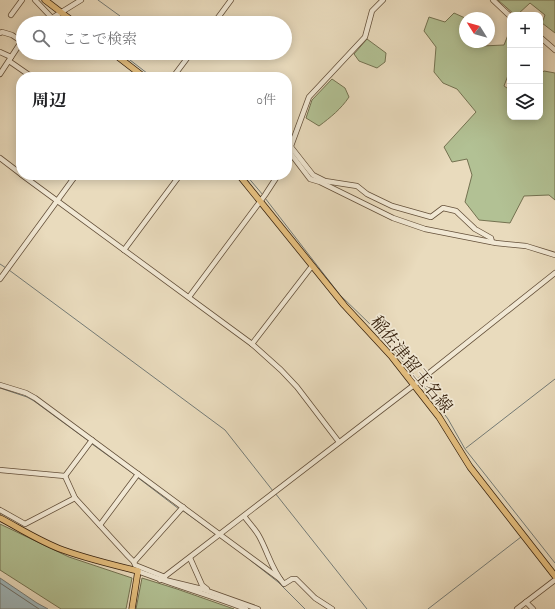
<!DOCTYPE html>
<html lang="ja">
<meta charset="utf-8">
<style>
body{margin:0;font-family:"IM FELL Double Pica","Noto Serif JP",serif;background:#f2f2f2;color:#202124}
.controls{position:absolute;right:12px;top:12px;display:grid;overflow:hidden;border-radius:8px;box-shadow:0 2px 10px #0003}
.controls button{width:36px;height:36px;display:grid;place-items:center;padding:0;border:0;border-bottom:1px solid #e0e0e0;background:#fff;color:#202124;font:20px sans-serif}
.compass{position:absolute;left:459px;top:12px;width:36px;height:36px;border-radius:50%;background:#fff;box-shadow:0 2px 10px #0003;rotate:307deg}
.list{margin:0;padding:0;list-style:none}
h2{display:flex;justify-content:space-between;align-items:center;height:52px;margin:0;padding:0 16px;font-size:17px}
h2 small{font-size:13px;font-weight:400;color:#757577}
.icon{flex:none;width:22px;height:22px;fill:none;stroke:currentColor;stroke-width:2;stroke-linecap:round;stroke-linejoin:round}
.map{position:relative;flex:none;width:555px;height:609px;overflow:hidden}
.search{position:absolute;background:#fff;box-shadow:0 2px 10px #0003;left:16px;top:16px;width:276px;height:44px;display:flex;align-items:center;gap:10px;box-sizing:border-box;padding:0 14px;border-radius:22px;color:#757577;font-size:15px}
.panel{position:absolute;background:#fff;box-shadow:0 2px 10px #0003;left:16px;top:72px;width:276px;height:108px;border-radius:16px}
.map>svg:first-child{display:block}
.green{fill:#b2c194;stroke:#747251}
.water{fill:#9fb8bd;stroke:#757c77}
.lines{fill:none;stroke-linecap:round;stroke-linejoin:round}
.shore{stroke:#6b6d66;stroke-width:1}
.stream{stroke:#757c77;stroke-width:1}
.minor-casing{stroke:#64503a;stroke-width:6}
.major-casing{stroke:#37220e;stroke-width:7}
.minor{stroke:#f1e8d4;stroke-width:4.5}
.major{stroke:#e4be7e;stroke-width:5.5}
.labels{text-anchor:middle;stroke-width:3.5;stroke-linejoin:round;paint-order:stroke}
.street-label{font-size:17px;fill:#37220e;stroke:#f1e8d4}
</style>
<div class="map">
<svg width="555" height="609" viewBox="0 0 555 609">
<rect width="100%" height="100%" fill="#e9dbbd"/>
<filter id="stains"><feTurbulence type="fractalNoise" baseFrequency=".005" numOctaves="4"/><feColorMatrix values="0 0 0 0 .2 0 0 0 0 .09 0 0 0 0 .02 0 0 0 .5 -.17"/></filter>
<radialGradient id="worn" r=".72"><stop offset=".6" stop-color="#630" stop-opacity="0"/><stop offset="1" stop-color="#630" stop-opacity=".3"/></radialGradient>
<g class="green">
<path d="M498 0H555V33L542 23 545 15 530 3 517 15H515Z"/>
<path d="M454 13 465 18V42H475L482 46 504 45 510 30V70L504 86 510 90V117H540V74L544 71 555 73V200L549 195 524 196 510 223 479 220 465 202 472 175 467 159 452 162 444 147 476 112 457 89 443 83 434 72 436 47 424 31 429 17 445 22Z"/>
<path d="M367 39 386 53 385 62 377 68 359 61 354 54Z"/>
<path d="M332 79 345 88 349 97C341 109 331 117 319 126L306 118 312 100Z"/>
<path d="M0 524 69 557 132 578 126 609H61L0 570Z"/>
<path d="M142 578 177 589 234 609H136Z"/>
</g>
<path class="water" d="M0 578 37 603 48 609H0Z"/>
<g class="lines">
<path class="shore" d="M0 583 39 609"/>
<g class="stream">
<path d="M98 0 120 16 114 23"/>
<path d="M121 53 152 77"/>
<path d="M246 175 263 195"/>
<path d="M265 198 340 295 372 326 419 380"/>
<path d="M0 264 6 268"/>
<path d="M9 270 225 430 273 491"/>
<path d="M421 382 448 419 465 449 555 563"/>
<path d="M0 388 27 397 34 401 90 442"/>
<path d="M92 444 135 475"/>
<path d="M466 448 555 379"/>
<path d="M137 477 179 509"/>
<path d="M275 493 367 609"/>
<path d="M182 510 215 534"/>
<path d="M250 560 278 582 305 609"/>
<path d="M428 609 521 537"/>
</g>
<g class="minor-casing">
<g id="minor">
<path d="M35 0 52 18"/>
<path d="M493 0 510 16"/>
<path d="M11 15 22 0"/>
<path d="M40 23 52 18 81 0"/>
<path d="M214 23 231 0"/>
<path d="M0 33 2 32 12 35 21 41"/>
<path d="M540 37 555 50"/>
<path d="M0 52 11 57"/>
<path d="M9 61 32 77"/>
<path d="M0 74 23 39"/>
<path d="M173 77 191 53"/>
<path d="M291 147 313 175 325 181 357 186 367 194 392 206 431 217 443 208 456 211 475 229 491 238 492 242"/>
<path d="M291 154 310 179 320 182 393 218 425 229 496 243 526 246 555 255"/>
<path d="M0 158 21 174"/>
<path d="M287 160 291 154V146L309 97 365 37 372 11 383 0"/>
<path d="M22 175 252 344 281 370 297 387 339 442"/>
<path d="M124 250 180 175"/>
<path d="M0 279 76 175"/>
<path d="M189 297 265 195 278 175"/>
<path d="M252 344 312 266"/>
<path d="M0 385 26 393 35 398 280 579"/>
<path d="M0 470 65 476"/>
<path d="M65 476 75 498 128 556 134 562 135 565 165 577"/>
<path d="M65 476 92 440"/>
<path d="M0 510 25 524 75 498"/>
<path d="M244 516C249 523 255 529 259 536 268 552 272 571 284 584L292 579H296L315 598 332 609"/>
<path d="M100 525 138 474"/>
<path d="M190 558 202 585 207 589"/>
<path d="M134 562 183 507"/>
<path d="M138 571C173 585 210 595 246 609"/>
<path d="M160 580 414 385 555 273"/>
<path d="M165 580 202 589 258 609"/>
<path d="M526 602 533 609"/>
<path d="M517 609 555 580"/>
</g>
</g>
<g class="major-casing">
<g id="major">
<path d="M45 0 75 23"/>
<path d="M113 53 144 77"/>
<path d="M239 175 344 305 392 357 439 417 470 467 555 576"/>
<path d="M0 518C21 529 41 542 63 550 88 559 113 565 138 571L132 609"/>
</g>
</g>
<use href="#minor" class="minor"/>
<use href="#major" class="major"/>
</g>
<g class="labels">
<g class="street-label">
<text transform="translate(412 364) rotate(51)" y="6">稲佐津留玉名線</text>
</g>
</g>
<rect width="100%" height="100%" filter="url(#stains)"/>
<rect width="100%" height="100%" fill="url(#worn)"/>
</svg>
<div class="controls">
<button>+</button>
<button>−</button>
<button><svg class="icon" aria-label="layers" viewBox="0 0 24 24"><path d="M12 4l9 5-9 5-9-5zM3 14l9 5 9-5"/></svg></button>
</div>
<svg class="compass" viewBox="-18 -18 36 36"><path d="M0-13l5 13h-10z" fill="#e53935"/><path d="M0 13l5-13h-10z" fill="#757577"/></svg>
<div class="search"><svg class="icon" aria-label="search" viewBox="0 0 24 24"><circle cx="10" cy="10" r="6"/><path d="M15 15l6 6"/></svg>ここで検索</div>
<section class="panel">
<h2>周辺<small>0件</small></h2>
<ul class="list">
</ul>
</section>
</div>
